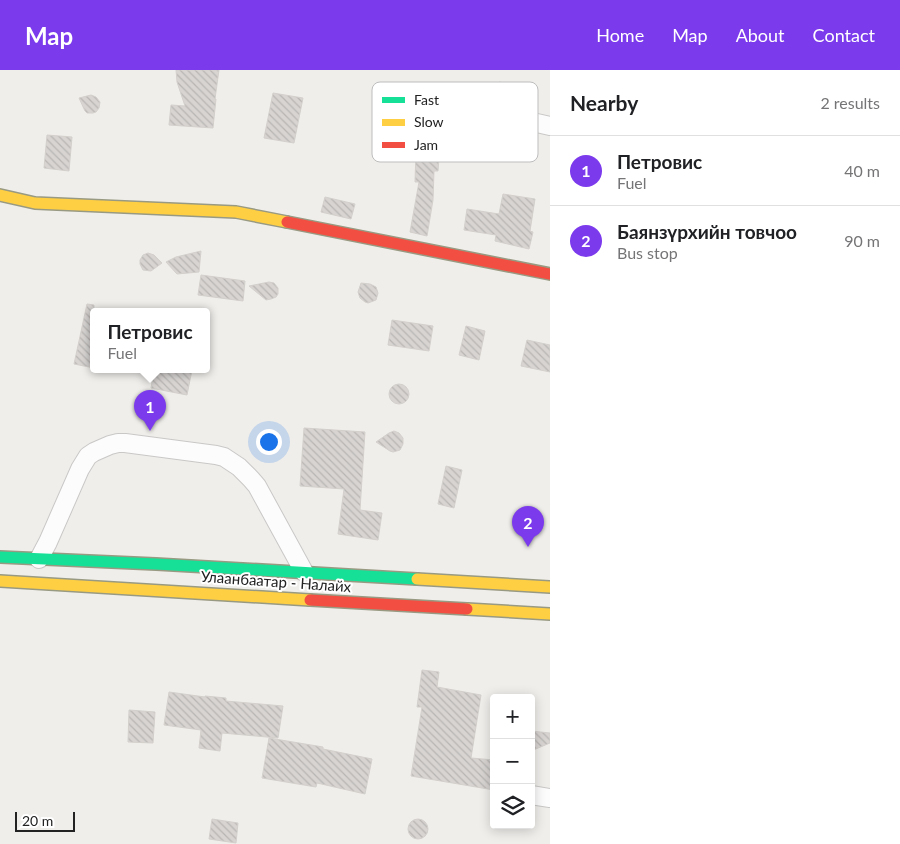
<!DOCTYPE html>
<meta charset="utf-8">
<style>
body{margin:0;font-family:Lato,sans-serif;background:#f2f2f2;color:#202124}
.controls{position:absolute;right:15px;bottom:15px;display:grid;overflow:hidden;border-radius:5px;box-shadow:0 2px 12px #0003}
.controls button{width:45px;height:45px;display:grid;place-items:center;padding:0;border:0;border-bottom:1px solid #e0e0e0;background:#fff;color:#202124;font:25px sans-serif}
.scale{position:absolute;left:15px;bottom:12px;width:60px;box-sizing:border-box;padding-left:5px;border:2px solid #222;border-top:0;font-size:14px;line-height:18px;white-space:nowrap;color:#222;-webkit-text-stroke:4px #fff;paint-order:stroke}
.you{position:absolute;left:268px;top:371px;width:18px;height:18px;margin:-12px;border:4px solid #fff;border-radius:50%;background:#1a73e8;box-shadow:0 0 0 8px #1a73e833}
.badge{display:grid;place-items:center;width:32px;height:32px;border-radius:50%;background:#7c3aed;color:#fff;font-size:16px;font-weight:700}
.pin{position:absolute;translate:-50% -41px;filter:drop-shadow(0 1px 2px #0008)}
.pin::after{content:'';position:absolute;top:26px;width:18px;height:15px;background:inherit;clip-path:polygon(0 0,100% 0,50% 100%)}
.popup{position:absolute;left:90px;top:238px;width:120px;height:65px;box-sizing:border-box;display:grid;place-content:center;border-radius:5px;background:#fff;filter:drop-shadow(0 1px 4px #0005);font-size:16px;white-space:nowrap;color:#757577}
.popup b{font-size:19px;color:#202124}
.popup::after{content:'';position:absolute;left:50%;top:100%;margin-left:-10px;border:10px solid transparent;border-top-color:#fff}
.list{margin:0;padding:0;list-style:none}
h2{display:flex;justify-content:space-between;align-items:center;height:65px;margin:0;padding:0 20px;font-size:21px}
h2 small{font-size:16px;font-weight:400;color:#757577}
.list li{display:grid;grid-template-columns:32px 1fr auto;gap:15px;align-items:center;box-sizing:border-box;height:70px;padding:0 20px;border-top:1px solid #e0e0e0}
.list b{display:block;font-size:19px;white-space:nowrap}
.list p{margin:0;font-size:16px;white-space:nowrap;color:#757577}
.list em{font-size:16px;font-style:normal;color:#757577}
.icon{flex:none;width:28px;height:28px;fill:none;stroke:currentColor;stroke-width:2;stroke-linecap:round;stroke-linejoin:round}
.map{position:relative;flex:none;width:550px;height:774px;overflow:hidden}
header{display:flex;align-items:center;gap:30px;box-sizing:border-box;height:70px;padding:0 25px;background:#7c3aed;color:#fff}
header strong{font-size:24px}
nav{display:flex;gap:28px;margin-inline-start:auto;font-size:18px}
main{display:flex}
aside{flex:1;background:#fff}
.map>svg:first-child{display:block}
.building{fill:url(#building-back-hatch);stroke:#d3d0cc}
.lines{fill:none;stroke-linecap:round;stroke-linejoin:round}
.street-casing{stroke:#c9c8c7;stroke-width:20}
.fast-casing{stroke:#999a82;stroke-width:14}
.slow-casing{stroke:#999a82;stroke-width:14}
.jam-casing{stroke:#999a82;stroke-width:14}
.street{stroke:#fdfcfc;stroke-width:18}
.fast{stroke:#16e098;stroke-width:11}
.slow{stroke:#ffcf43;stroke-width:11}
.jam{stroke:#f24e42;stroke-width:11}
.labels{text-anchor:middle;stroke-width:4;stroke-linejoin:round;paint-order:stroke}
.street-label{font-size:15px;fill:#222;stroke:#fff}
.key{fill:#fff;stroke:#bdbdbd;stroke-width:1}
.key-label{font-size:14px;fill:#222}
</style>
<header>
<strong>Map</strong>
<nav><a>Home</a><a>Map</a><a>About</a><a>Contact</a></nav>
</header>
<main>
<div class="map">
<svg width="550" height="774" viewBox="0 0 550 774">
<defs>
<pattern id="building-back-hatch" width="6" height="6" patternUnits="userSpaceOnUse" patternTransform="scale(1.25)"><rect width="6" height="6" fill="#d7d4d2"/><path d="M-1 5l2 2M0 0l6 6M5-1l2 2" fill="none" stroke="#b8b6b4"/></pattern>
</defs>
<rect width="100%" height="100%" fill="#f0eeeb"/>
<g class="building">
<path d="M176 0H219L215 29H216L213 58 169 55 171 35 185 36 177 12Z"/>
<path d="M499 12 532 18 528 40 496 33Z"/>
<path d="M273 23 303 28 294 73 264 68Z"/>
<path d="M91 25 96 27 100 32 99 38 96 42 93 43H87L85 41 79 28Z"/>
<path d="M424 61 441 63 438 101H434L433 130 427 166 410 162 419 112H415L416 79 422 80Z"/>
<path d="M47 65 72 67 69 101 44 98Z"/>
<path d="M503 124 535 129 530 161 533 162 529 179 495 171 496 165 464 160 467 139 499 144Z"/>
<path d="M325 127 355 134 351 149 321 142Z"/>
<path d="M201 181 199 202 177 204 166 192 176 187Z"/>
<path d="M148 183 154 185 162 193 151 201 143 200 140 194V190L143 185Z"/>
<path d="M201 205 245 211 243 231 198 225Z"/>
<path d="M269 212 274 213 278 218V224L276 227 271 229 266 230 249 216Z"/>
<path d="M361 213 370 214 376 217 378 223 376 230 368 233 365 232 360 228 358 222Z"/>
<path d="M87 234 94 235V298L74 294Z"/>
<path d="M392 250 433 256 429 281 388 275Z"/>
<path d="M466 256 485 261 479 290 459 285Z"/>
<path d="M527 270 550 275V302L521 296Z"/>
<path d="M154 300H192L187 325 151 318Z"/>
<circle cx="399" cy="324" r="10"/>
<path d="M304 358 365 362 360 440 382 443 378 470 338 464 344 419 300 416Z"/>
<path d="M394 361 399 363 403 368V374L400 380 393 382 390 381 376 372 389 363Z"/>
<path d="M446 396 462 400 454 438 438 434Z"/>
<path d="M422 600 439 602 437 617 481 625 471 688 494 690V720L411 706 422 637H417Z"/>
<path d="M169 622 205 627V626L226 628V631L283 636 278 668 222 663 220 681 199 678 201 660 164 655Z"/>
<path d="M129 640 155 642 153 673 128 672Z"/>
<path d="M531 661 550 663V673L531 681Z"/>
<path d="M269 668 323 677V679L372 689 365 724 317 713 316 717 262 708Z"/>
<path d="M212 749 238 753 236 773 209 769Z"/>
<circle cx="418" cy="759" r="10"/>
</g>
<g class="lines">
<g class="street-casing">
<g id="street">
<path d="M458 35 550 56"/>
<path d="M39 489 48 472 80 399 88 386 94 382 110 375 118 373H125L216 385 224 387 239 397 251 409 257 416 304 502"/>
<path d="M531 725 550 728"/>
</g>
</g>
<g class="fast-casing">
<path id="fast" d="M0 487 156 494 417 509"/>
</g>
<g class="slow-casing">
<g id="slow">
<path d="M0 125 35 133 236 142 287 152"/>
<path d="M417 509 550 517"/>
<path d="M0 511 310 530"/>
<path d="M467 539 550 544"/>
</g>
</g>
<g class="jam-casing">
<g id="jam">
<path d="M287 152 550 204"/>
<path d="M310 530 467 539"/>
</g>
</g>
<use href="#street" class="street"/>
<use href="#fast" class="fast"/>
<use href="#slow" class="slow"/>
<use href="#jam" class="jam"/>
</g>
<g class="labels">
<g class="street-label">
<text transform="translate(276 512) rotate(4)" y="5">Улаанбаатар - Налайх</text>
</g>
</g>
<rect x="372" y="12" width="166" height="80" rx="8" class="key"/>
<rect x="382" y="27" width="23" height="6" fill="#16e098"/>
<rect x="382" y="49" width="23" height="7" fill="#ffcf43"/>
<rect x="382" y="72" width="23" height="6" fill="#f24e42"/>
<g class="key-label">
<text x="414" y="35">Fast</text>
<text x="414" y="57">Slow</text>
<text x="414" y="80">Jam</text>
</g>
</svg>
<div class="controls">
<button>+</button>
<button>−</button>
<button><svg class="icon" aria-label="layers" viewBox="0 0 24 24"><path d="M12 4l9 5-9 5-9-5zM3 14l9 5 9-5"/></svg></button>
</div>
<div class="scale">20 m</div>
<div class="you"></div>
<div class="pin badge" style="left:150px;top:361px">1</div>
<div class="popup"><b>Петровис</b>Fuel</div>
<div class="pin badge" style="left:528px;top:477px">2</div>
</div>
<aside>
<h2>Nearby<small>2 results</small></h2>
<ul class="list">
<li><span class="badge">1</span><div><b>Петровис</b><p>Fuel</p></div><em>40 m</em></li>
<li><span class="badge">2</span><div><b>Баянзүрхийн товчоо</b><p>Bus stop</p></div><em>90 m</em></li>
</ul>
</aside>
</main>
